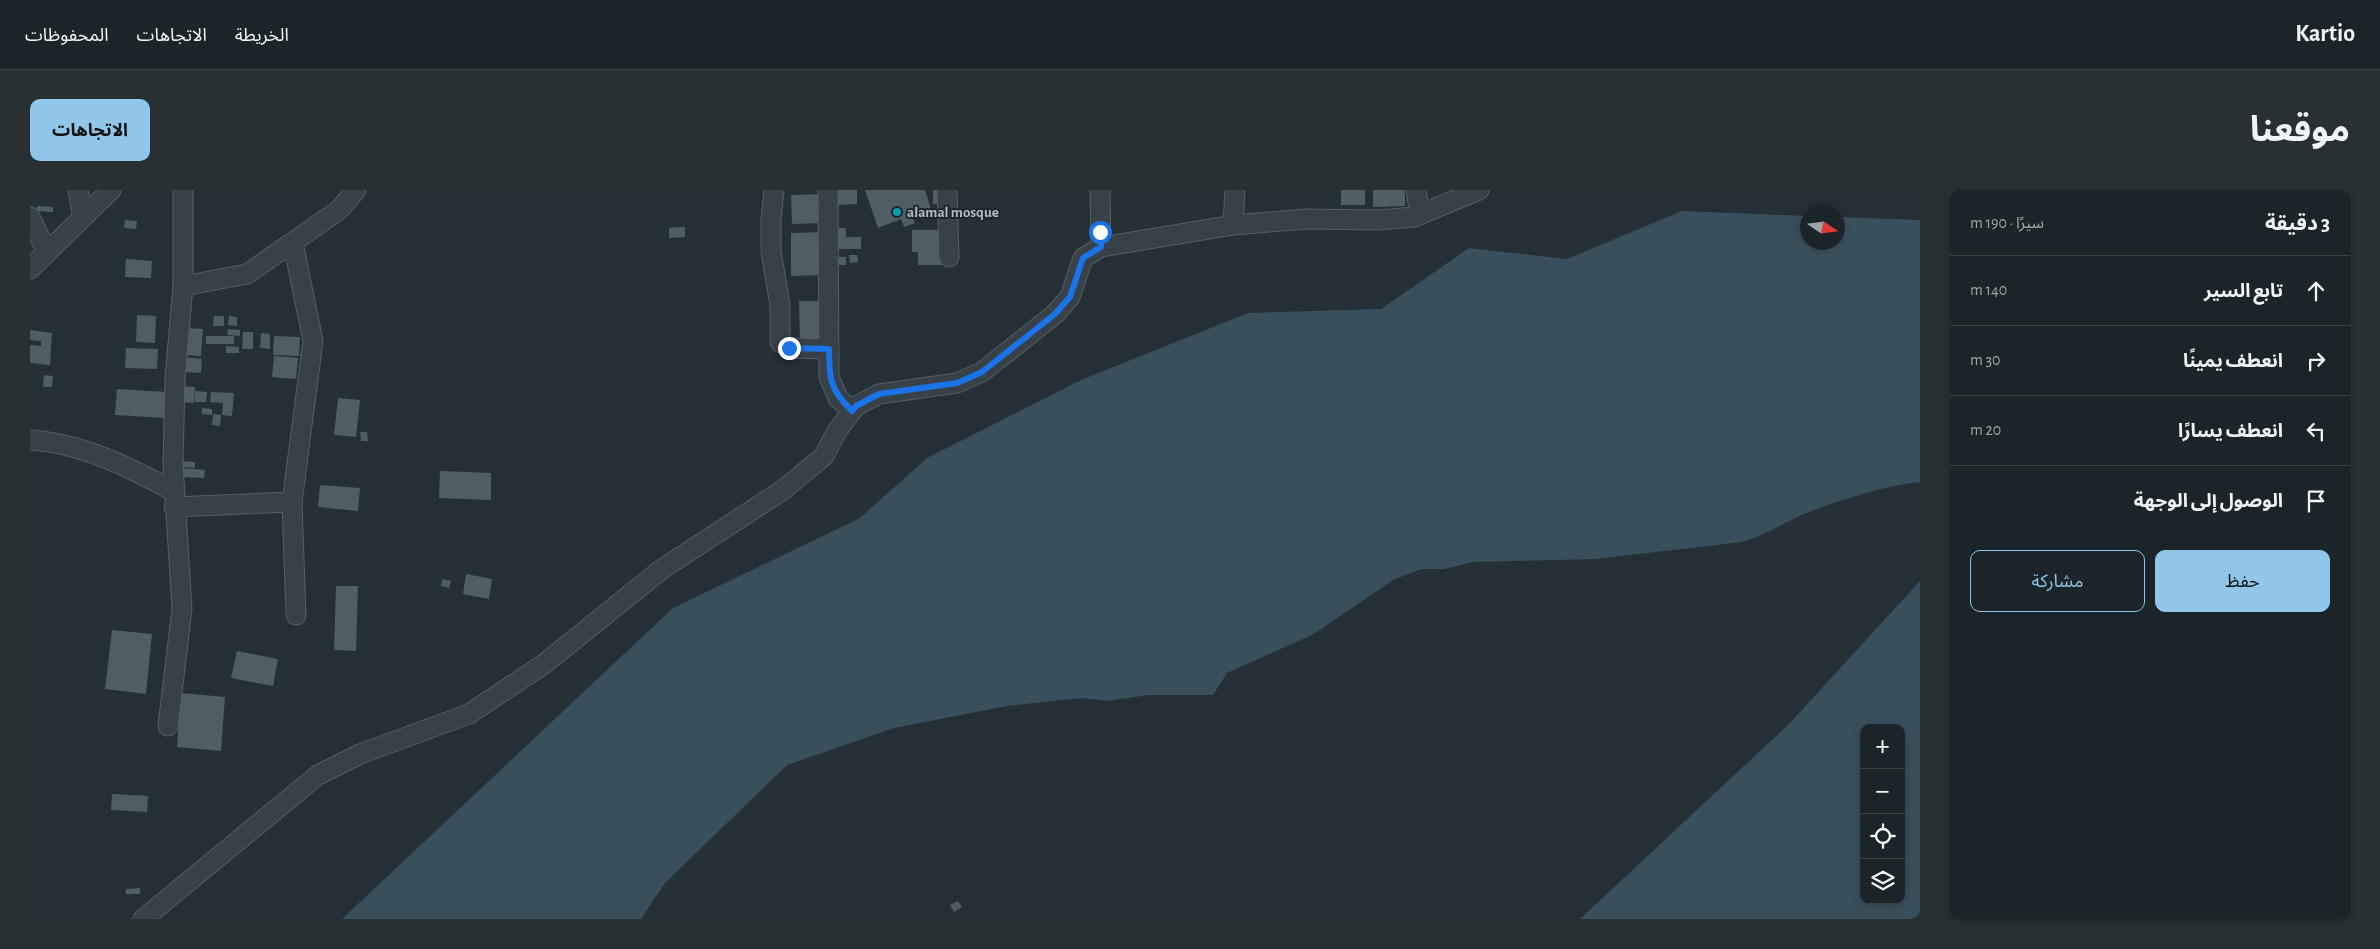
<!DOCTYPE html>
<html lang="ar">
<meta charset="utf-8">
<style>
body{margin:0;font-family:"Alegreya Sans","Noto Sans Arabic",sans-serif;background:#283034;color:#f1f3f6;direction:rtl}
.controls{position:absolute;right:15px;bottom:15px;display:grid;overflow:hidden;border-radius:10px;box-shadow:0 2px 8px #0003}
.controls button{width:45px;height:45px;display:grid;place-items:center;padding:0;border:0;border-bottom:1px solid #394145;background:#1b2428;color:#f1f3f6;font:25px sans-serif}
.compass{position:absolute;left:1770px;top:15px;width:45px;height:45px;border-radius:50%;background:#1b2428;box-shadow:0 2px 8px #0003;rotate:103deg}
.stop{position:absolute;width:15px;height:15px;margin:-11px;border:4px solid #1a73e8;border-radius:50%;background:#fff}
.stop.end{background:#1a73e8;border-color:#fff;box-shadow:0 1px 5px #0008}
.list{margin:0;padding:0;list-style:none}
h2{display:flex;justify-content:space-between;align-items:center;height:65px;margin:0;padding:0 20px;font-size:21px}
h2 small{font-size:16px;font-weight:400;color:#a0a4a8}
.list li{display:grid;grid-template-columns:32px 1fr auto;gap:15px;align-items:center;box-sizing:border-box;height:70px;padding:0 20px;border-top:1px solid #394145}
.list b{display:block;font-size:19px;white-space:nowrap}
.list em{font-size:16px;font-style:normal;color:#a0a4a8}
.actions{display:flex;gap:10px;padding:15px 20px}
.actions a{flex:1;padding:11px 0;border:1px solid #8fc6ea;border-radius:10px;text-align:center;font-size:18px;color:#8fc6ea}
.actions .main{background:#8fc6ea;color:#111}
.icon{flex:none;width:28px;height:28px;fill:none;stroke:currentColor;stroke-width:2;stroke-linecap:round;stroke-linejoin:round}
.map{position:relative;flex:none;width:1890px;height:729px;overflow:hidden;direction:ltr;border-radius:10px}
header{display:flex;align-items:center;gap:30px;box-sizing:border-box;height:70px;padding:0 25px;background:#1b2428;border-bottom:1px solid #394145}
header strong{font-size:24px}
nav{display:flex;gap:28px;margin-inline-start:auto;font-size:18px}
.intro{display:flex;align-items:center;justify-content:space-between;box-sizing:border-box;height:120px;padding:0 30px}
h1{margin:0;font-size:35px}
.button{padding:12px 22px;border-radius:10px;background:#8fc6ea;color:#111;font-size:18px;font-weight:700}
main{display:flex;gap:30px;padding:0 30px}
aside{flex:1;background:#1b2428;border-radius:10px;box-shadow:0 2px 8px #0003}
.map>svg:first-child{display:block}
.water{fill:#394f5b;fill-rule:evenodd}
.building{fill:#4f5d65}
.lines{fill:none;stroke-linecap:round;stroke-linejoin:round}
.street-casing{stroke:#555f65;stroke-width:21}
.street{stroke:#374147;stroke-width:19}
.route{stroke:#1a73e8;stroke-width:6}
.culture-dot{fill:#0f9aa8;stroke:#1c262c;stroke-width:2}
.labels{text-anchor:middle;stroke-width:4;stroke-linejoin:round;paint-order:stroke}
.poi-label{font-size:15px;font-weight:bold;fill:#b2bcc3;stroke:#1c262c;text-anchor:start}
</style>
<header>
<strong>Kartio</strong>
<nav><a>الخريطة</a><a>الاتجاهات</a><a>المحفوظات</a></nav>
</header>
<div class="intro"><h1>موقعنا</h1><a class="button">الاتجاهات</a></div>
<main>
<aside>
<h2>3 دقيقة<small>سيرًا · 190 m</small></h2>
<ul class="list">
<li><svg class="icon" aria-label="ahead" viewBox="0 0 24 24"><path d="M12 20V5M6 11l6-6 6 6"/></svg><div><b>تابع السير</b></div><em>140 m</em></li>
<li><svg class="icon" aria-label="right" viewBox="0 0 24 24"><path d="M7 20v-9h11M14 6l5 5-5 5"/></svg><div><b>انعطف يمينًا</b></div><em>30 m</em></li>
<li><svg class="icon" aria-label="left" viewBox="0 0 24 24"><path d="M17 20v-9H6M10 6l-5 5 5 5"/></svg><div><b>انعطف يسارًا</b></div><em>20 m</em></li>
<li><svg class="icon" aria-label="arrive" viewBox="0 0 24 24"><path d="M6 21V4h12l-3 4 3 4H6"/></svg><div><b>الوصول إلى الوجهة</b></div></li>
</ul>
<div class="actions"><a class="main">حفظ</a><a>مشاركة</a></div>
</aside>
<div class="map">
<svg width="1890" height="729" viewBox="0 0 1890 729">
<rect width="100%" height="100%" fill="#243036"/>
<g class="water">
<path d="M1652 21 1777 26 1778 52H1808V27L1890 30V292C1856 295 1811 310 1779 322 1756 331 1736 345 1712 352L1566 369 1443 372 1414 379H1391L1363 390 1284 444 1197 483 1183 505H1119L1076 511 1051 508 977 516 864 538 757 575 635 693 611 729H312L643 418 830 328 897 268 1051 190 1218 123 1351 119 1439 58 1537 69Z"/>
<path d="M1890 391V729H1550L1759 534ZM1834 538H1871V710H1834Z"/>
</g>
<g class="building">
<path d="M807 0H827V14L807 15Z"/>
<path d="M835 0H895L901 19 882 26 885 33 874 37 871 29 848 38Z"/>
<rect x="903" y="0" width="11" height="14"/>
<rect x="1311" y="0" width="24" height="15"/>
<path d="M1343 0H1375V16L1343 17Z"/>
<path d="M794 4V33L762 34 761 5Z"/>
<path d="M7 16 23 17V22L6 21Z"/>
<path d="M95 30 107 31 106 39 94 38Z"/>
<path d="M655 37V47L639 48V38Z"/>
<path d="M806 38H816V47H831V59H806Z"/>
<path d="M882 40H915V75H888V62H882Z"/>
<path d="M794 42 795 85 761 86V43Z"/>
<path d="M819 65H827L828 72 820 73Z"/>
<rect x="806" y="67" width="10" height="8"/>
<path d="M96 69 122 71 121 88 95 87Z"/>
<path d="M769 111H791L792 152 770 153Z"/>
<path d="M107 125 126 126 125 153 106 152Z"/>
<path d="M184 126H194V136H183Z"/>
<path d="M199 126 207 127V136L198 135Z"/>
<path d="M156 138 173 139 171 166 155 165Z"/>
<path d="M198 139 210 140V146L197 145Z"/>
<path d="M0 140 22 143 20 175 0 173V155L11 156V151L0 150Z"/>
<path d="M213 142H223V159H212Z"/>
<path d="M231 143 240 144V159L230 158Z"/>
<rect x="176" y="146" width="28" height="8"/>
<path d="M244 146 270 147 269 166 243 165Z"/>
<path d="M196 156 209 157V163H196Z"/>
<path d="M96 158 128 159 127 179 95 178Z"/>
<path d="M244 166 268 168 266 189 242 187Z"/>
<path d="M154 167 172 169 171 183 153 182Z"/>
<path d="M14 185 23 186 22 197H13Z"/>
<path d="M152 196 165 197 164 213 151 212Z"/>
<path d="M87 199 137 202 135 228 85 225Z"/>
<path d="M165 201 177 202 176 212H165Z"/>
<path d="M181 202 204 203 202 226 192 225 193 213 180 212Z"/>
<path d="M308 208 330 210 326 247 304 245Z"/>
<path d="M172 218 182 219V225L172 224Z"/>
<path d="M183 224 191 225 190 236 182 235Z"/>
<path d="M330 242H337L338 251H331Z"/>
<path d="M150 271 165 272V278L150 277Z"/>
<path d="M152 278 175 280 174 288 151 287Z"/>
<path d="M410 281 461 283V310L409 308Z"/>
<path d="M290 295 330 298 328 321 288 317Z"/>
<path d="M436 384 462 389 459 409 433 404Z"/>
<path d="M412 389 421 391 419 398 411 396Z"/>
<path d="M306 396H328L326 461 304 460Z"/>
<path d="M82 440 122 444 116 504 75 499Z"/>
<path d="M207 461 248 469 243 496 201 488Z"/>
<path d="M151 503 195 507 191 561 147 557Z"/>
<path d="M82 604 118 606 117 622 81 620Z"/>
<path d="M110 698V704H96V699Z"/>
<path d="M928 711 932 717 924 722 920 715Z"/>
</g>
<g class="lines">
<g class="street-casing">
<g id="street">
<path d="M48 0 53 28"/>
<path d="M744 0 741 30V61L750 115V152L759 158 799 159"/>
<path d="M798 0 799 187 808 208 822 221"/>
<path d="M917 0 919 67"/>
<path d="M1070 0 1071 57"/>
<path d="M1386 0 1390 25"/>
<path d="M0 27 17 62"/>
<path d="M1203 35 1205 0"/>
<path d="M263 53 283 151 262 312 266 425"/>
<path d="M0 79 81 0"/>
<path d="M153 96 217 84 309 20 326 0"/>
<path d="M0 250C50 253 100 277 143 301"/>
<path d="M144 317 262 312"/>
<path d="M138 536 152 419 143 274 145 188 153 96V0"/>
<path d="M113 729 288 585 330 564 439 524 514 474 632 379 753 300 794 266 807 241 826 216 849 204 927 193 952 182 1025 124 1040 107 1053 68 1071 57 1203 35 1276 29 1349 30 1384 27 1449 0"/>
</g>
</g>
<use href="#street" class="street"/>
</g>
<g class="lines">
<path class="route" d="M759 158 799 159C799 188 800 200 822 221L826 216 849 204 927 193 952 182 1025 124 1040 107 1053 68 1071 57 1070 42"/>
</g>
<circle class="culture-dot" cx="867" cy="22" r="5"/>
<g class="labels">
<g class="poi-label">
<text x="877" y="27">alamal mosque</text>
</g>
</g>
</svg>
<div class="controls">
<button>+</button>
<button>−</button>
<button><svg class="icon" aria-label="locate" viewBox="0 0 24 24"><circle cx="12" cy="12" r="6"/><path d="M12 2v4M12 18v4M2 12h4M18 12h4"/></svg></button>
<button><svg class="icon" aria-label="layers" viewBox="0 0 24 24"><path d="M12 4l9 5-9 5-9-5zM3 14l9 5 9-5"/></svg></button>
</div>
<svg class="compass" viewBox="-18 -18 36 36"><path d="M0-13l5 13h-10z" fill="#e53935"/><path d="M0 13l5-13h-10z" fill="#a0a4a8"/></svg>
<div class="stop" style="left:1070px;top:42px"></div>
<div class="stop end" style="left:759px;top:158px"></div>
</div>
</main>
